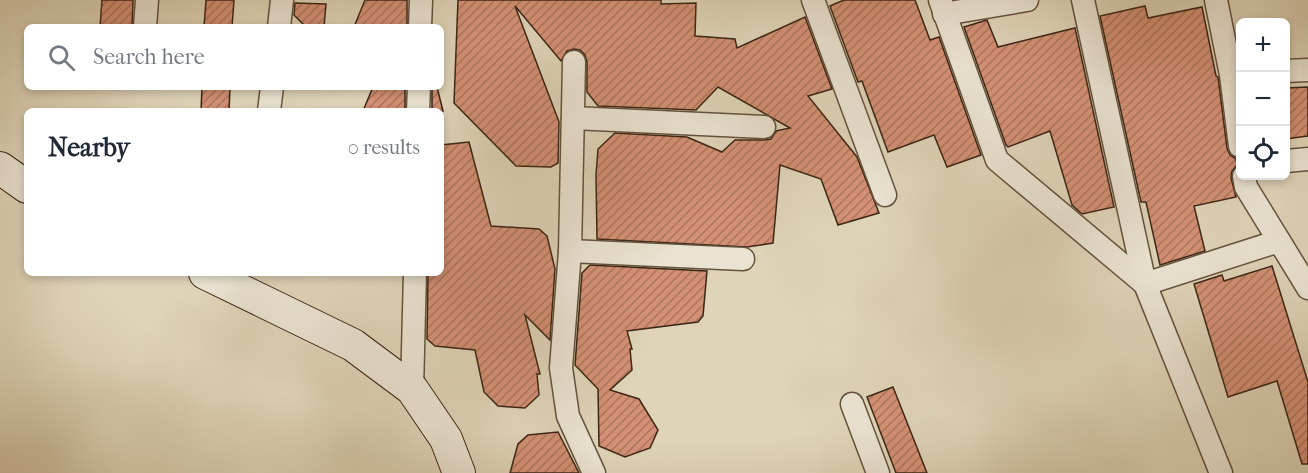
<!DOCTYPE html>
<meta charset="utf-8">
<style>
body{margin:0;font-family:"IM FELL French Canon",serif;background:#f2f2f3;color:#1f2937}
.controls{position:absolute;right:18px;top:18px;display:grid;overflow:hidden;border-radius:9px;box-shadow:0 3px 9px #0003}
.controls button{width:54px;height:54px;display:grid;place-items:center;padding:0;border:0;border-bottom:2px solid #e0e1e3;background:#fff;color:#1f2937;font:30px sans-serif}
.list{margin:0;padding:0;list-style:none}
h2{display:flex;justify-content:space-between;align-items:center;height:78px;margin:0;padding:0 24px;font-size:26px}
h2 small{font-size:20px;font-weight:400;color:#747a83}
.icon{flex:none;width:33px;height:33px;fill:none;stroke:currentColor;stroke-width:2;stroke-linecap:round;stroke-linejoin:round}
.map{position:relative;flex:none;width:1308px;height:473px;overflow:hidden}
.search{position:absolute;background:#fff;box-shadow:0 3px 9px #0003;left:24px;top:24px;width:420px;height:66px;display:flex;align-items:center;gap:15px;box-sizing:border-box;padding:0 21px;border-radius:9px;color:#747a83;font-size:22px}
.panel{position:absolute;background:#fff;box-shadow:0 3px 9px #0003;left:24px;top:108px;width:420px;height:168px;border-radius:9px}
.map>svg:first-child{display:block}
.building{fill:url(#building-hatch);stroke:#3b2615;stroke-width:1.5}
.lines{fill:none;stroke-linecap:round;stroke-linejoin:round}
.street-casing{stroke:#64523e;stroke-width:25}
.secondary-casing{stroke:#3b2615;stroke-width:34}
.street{stroke:#eae3d1;stroke-width:22}
.secondary{stroke:#eae3d1;stroke-width:32}
</style>
<div class="map">
<svg width="1308" height="473" viewBox="0 0 1308 473">
<defs>
<pattern id="building-hatch" width="6" height="6" patternUnits="userSpaceOnUse" patternTransform="scale(1.5)"><rect width="6" height="6" fill="#d49074"/><path d="M-1 1l2-2M0 6l6-6M5 7l2-2" fill="none" stroke="#ad755e"/></pattern>
</defs>
<rect width="100%" height="100%" fill="#dfd4b8"/>
<filter id="stains"><feTurbulence type="fractalNoise" baseFrequency=".00333" numOctaves="4"/><feColorMatrix values="0 0 0 0 .2 0 0 0 0 .09 0 0 0 0 .02 0 0 0 .5 -.17"/></filter>
<radialGradient id="worn" r=".72"><stop offset=".6" stop-color="#630" stop-opacity="0"/><stop offset="1" stop-color="#630" stop-opacity=".3"/></radialGradient>
<g class="building">
<path d="M102 0H133L132 27H100Z"/>
<path d="M206 0H234L232 27H204Z"/>
<path d="M365 0H407V24L403 27H354Z"/>
<path d="M458 0H661V4L696 3 695 36 735 39 737 48 805 17 832 89 808 96 857 157 879 213 838 225 821 179 780 165 773 243 747 247 597 239 596 175 598 149 615 133 687 137 722 152 735 140H764L771 139 776 131 790 128 718 87 696 110 598 106 587 92V62L585 55 580 50 574 49 567 51 561 61 515 6 559 122 558 163 551 167 516 166 454 103Z"/>
<path d="M844 0H915L930 40 939 37 981 155 947 167 934 135 888 152 862 81 858 82 830 6Z"/>
<path d="M295 3 326 4 324 27H306L294 15Z"/>
<path d="M1145 6 1148 18 1202 7 1216 76 1218 77 1227 148 1230 155 1236 159 1237 165 1232 171 1231 178 1236 197 1194 206 1205 251 1160 265 1146 202H1141L1100 16Z"/>
<path d="M987 20 998 47 1075 28 1114 207 1082 214 1072 205 1050 131 1008 147 1006 145 964 27Z"/>
<path d="M202 87H230L229 111H201Z"/>
<path d="M373 87H405V111H363Z"/>
<path d="M432 87H437L443 111H432Z"/>
<path d="M1308 87V136L1286 139V88Z"/>
<path d="M469 142 491 226 539 229 547 236 555 269 550 340 525 315 540 374H537L539 395 525 408 498 406 484 392 475 350 435 346 427 339 428 273H441V145Z"/>
<path d="M590 265 707 271 703 316 698 322 627 331 632 349H630L632 370 610 390 639 399 658 430 650 448 625 457 599 446 598 389 575 365 582 273Z"/>
<path d="M1272 266 1308 382V464H1302L1277 381 1228 397 1194 284 1222 275 1224 281Z"/>
<path d="M893 387 927 473H896L867 397Z"/>
<path d="M558 432 579 473H510L518 444 528 435Z"/>
</g>
<g class="lines">
<g class="street-casing">
<g id="street">
<path d="M813 0 885 195"/>
<path d="M940 0 997 160 1145 284 1221 473"/>
<path d="M1083 0 1145 284 1279 241"/>
<path d="M1216 0 1231 75 1240 146"/>
<path d="M944 14 1027 0"/>
<path d="M145 27 147 0"/>
<path d="M279 27 282 0"/>
<path d="M420 27 421 0"/>
<path d="M574 62 570 251 561 368 568 416 594 473"/>
<path d="M1286 71 1308 70"/>
<path d="M269 111 272 87"/>
<path d="M418 111 419 87"/>
<path d="M573 118 764 127"/>
<path d="M1286 161 1308 159"/>
<path d="M1244 176 1246 187 1308 288"/>
<path d="M570 251 743 259"/>
<path d="M412 389 415 273"/>
<path d="M852 404 878 473"/>
</g>
</g>
<g class="secondary-casing">
<g id="secondary">
<path d="M0 168 27 187"/>
<path d="M205 273 353 345 412 389 446 439 459 473"/>
</g>
</g>
<use href="#street" class="street"/>
<use href="#secondary" class="secondary"/>
</g>
<rect width="100%" height="100%" filter="url(#stains)"/>
<rect width="100%" height="100%" fill="url(#worn)"/>
</svg>
<div class="controls">
<button>+</button>
<button>−</button>
<button><svg class="icon" aria-label="locate" viewBox="0 0 24 24"><circle cx="12" cy="12" r="6"/><path d="M12 2v4M12 18v4M2 12h4M18 12h4"/></svg></button>
</div>
<div class="search"><svg class="icon" aria-label="search" viewBox="0 0 24 24"><circle cx="10" cy="10" r="6"/><path d="M15 15l6 6"/></svg>Search here</div>
<section class="panel">
<h2>Nearby<small>0 results</small></h2>
<ul class="list">
</ul>
</section>
</div>
